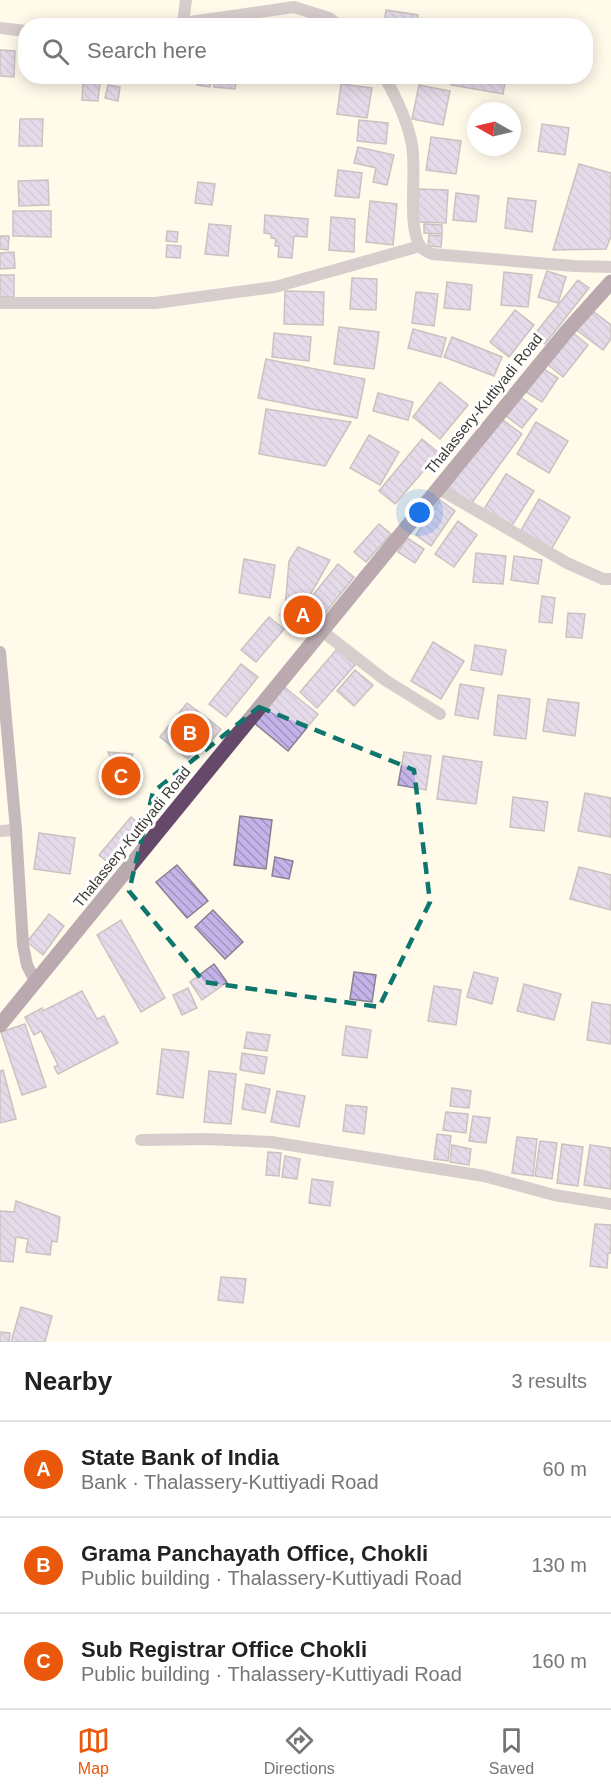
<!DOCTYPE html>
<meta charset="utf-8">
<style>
body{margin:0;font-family:Helvetica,sans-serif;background:#f2f2f2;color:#222}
.compass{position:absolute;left:467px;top:102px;width:54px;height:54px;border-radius:50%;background:#fff;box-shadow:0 3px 15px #0003;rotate:278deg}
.you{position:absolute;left:420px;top:513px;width:21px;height:21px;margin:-15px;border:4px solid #fff;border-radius:50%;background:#1a73e8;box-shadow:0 0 0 9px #1a73e833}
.badge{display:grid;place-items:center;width:39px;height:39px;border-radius:50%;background:#ea580c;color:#fff;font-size:20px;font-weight:700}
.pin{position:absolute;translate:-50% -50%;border:3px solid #fff;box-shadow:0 2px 6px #0006}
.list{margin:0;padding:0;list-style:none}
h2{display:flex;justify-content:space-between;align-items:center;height:78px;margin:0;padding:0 24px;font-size:26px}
h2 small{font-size:20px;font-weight:400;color:#767676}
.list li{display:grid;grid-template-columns:39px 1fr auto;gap:18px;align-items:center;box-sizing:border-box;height:96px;padding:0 24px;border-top:2px solid #e0e0e0}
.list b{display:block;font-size:22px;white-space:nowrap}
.list p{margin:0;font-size:20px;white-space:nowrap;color:#767676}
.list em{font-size:20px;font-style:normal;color:#767676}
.icon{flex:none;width:33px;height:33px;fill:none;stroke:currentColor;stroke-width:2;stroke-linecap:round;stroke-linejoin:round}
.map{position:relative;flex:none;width:611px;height:1342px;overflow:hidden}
.search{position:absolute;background:#fff;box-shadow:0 3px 15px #0003;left:18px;right:18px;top:18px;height:66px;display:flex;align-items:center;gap:15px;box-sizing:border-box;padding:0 21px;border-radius:24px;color:#767676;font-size:22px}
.sheet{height:366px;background:#fff}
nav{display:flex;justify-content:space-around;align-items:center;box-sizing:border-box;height:84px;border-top:2px solid #e0e0e0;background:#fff;font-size:16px;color:#767676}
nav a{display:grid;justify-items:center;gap:3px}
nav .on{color:#ea580c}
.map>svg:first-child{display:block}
.building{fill:url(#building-back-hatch);stroke:#868290;stroke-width:1.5}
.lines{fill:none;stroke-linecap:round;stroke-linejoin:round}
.minor{stroke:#a998ac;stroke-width:12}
.secondary{stroke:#826a85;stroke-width:12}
.primary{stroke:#66496a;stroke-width:15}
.marked{fill:none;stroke:#0f766e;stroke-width:4.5;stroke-dasharray:12 8;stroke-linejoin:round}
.labels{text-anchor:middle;stroke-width:6;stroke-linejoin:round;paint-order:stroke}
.street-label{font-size:15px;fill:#3c3a34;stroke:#fff}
</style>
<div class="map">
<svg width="611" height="1342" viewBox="0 0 611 1342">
<defs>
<pattern id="building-back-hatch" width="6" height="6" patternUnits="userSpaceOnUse" patternTransform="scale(1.5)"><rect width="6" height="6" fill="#c3b3e9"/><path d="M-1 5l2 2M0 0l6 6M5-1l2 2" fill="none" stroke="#a093be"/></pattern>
</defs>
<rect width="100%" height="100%" fill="#fffaea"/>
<g class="building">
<path d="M386 10 418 15 417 26H384Z"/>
<path d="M0 50 15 51 14 77 0 76Z"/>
<path d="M30 76H51L50 80Z"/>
<path d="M198 76H211L210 87 197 85Z"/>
<path d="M215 76H237L235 89 214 87Z"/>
<path d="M452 76H506L503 94 451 85Z"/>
<path d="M83 81 100 82 98 101 82 100Z"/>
<path d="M341 84 372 88 367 118 337 114Z"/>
<path d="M108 85 120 87 118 101 105 98Z"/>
<path d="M419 85 450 91 443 125 412 119Z"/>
<path d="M20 119H43L42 146H19Z"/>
<path d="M359 120 388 123 386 144 357 141Z"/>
<path d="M542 124 569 128 565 155 538 151Z"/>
<path d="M431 137 461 141 456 174 426 170Z"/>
<path d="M358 147 394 155 387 185 373 182 376 168 354 163Z"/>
<path d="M579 164 611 173V236L606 249 553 250Z"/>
<path d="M338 170 362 173 359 198 335 196Z"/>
<path d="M48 180 49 205 19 206 18 181Z"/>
<path d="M198 182 215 184 212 205 195 203Z"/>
<path d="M419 189 448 190 446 223 417 222Z"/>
<path d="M456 193 479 196 476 222 453 220Z"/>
<path d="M508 198 536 201 532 232 505 228Z"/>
<path d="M370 201 397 204 393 245 366 242Z"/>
<path d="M13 211H51V237L13 236Z"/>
<path d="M265 215 308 219 307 237 294 236 292 258 278 257 279 246H275L276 239 271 238V234L264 233Z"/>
<path d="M331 217 355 219 354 252 329 250Z"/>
<path d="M209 224 231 226 228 256 205 254Z"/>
<path d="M424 224 442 225V234L424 233Z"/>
<path d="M167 231 178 232 177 242 166 241Z"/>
<path d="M429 235 442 236 441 247 428 246Z"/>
<path d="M0 236H9L8 250 0 249Z"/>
<path d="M167 245 181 246 180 258 166 257Z"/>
<path d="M14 252 15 268 0 269V253Z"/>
<path d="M547 271 566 277 558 303 538 297Z"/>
<path d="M504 272 532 275 528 307 501 305Z"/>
<rect x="0" y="275" width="14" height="22"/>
<path d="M352 278 377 279 376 310 350 309Z"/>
<path d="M578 280 589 288 545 344 534 335Z"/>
<path d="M447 282 472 285 470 310 444 308Z"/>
<path d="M285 291 324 292 323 325 284 324Z"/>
<path d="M416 292 438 294 434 326 412 323Z"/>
<path d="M589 308 611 325V339L603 350 574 328Z"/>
<path d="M515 310 534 325 509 357 490 342Z"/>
<path d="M339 327 379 332 374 369 334 364Z"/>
<path d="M413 329 446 338 441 357 408 348Z"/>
<path d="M572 332 588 345 563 377 547 364Z"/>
<path d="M274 333 311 337 309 361 272 357Z"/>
<path d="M452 337 502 357 494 376 444 357Z"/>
<path d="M266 359 365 379 357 418 258 398Z"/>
<path d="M542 368 558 378 542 402 526 392Z"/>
<path d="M440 382 468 405 440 439 413 417Z"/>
<path d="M378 393 413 402 408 420 373 411Z"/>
<path d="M520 397 537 409 522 428 506 416Z"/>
<path d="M266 409 351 422 325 466 259 454Z"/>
<path d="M500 418 522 434 471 504 448 488Z"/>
<path d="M536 422 568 441 549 473 517 454Z"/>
<path d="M369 435 399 452 380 485 350 468Z"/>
<path d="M422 439 439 453 395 504 379 491Z"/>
<path d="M506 474 534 491 511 527 484 509Z"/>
<path d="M539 499 570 517 551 550 520 532Z"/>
<path d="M440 500 455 511 431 546 416 535Z"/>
<path d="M458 521 477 535 454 567 435 554Z"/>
<path d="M379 524 391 534 366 562 354 552Z"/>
<path d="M407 538 424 549 415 563 398 552Z"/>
<path d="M298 547 330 560 294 623 280 615 285 609 289 561Z"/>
<path d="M476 553 506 556 503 584 473 582Z"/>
<path d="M514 556 542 560 538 584 511 580Z"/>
<path d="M244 559 275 565 270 598 239 593Z"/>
<path d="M338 564 354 577 325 613 309 600Z"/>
<path d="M542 596 555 598 552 623 539 622Z"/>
<path d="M568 613 585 614 582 638 566 637Z"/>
<path d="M269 617 284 629 256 662 241 650Z"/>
<path d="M433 642 464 661 441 699 411 681Z"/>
<path d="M475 645 506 650 502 675 471 670Z"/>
<path d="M337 649 355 665 317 708 300 692Z"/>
<path d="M241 664 258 677 226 717 209 704Z"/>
<path d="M355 670 373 685 354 706 337 691Z"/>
<path d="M460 684 484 688 478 719 455 715Z"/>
<path d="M283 686 318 714 288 751 253 722Z"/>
<path d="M498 695 530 699 526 739 494 735Z"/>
<path d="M548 699 579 703 575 736 543 731Z"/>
<path d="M187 703 221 729 203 751 197 746 188 759 160 737Z"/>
<path d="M108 752 133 754 121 785 115 767Z"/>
<path d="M404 752 431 756 426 790 398 785Z"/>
<path d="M443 756 482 762 476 804 437 799Z"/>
<path d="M585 793 611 798V837L578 831Z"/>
<path d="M513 797 548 802 544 831 510 827Z"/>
<path d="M240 816 272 820 266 869 234 865Z"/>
<path d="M131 817 144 828 112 866 99 855Z"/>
<path d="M39 833 75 838 70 874 34 869Z"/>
<path d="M275 857 293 861 289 879 272 876Z"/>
<path d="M177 865 208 901 187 918 156 882Z"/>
<path d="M579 867 611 875V910L570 899Z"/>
<path d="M213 910 243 942 225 959 195 927Z"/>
<path d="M49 914 64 926 43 955 27 942Z"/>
<path d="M121 920 165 998 141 1012 97 935Z"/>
<path d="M214 964 227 982 202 1000 190 982Z"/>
<path d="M354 972 376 975 372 1002 350 999Z"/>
<path d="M474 972 498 978 492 1004 467 997Z"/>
<path d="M524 984 561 994 554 1020 517 1011Z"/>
<path d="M434 986 461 990 456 1025 428 1021Z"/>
<path d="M188 988 197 1008 182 1015 173 995Z"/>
<path d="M82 991 97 1019 104 1016 118 1043 58 1074 54 1067 58 1065 41 1031 34 1035 25 1017 42 1008 43 1011Z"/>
<path d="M592 1002 611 1005V1044L587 1040Z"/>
<path d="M25 1024 46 1087 22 1095 1 1032Z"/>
<path d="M346 1026 371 1030 367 1058 342 1055Z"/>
<path d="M247 1032 270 1035 267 1051 244 1048Z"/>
<path d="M162 1049 189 1052 183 1098 157 1094Z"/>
<path d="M242 1053 267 1057 264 1074 240 1070Z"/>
<path d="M3 1070 16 1119 0 1123V1071Z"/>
<path d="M209 1071 236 1074 231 1124 204 1122Z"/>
<path d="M246 1084 270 1089 265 1113 242 1109Z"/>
<path d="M452 1088 471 1091 469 1108 450 1106Z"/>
<path d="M277 1091 305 1096 299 1127 271 1122Z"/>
<path d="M346 1105 367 1107 364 1134 343 1131Z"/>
<path d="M446 1112 468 1114 466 1133 443 1130Z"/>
<path d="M473 1116 490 1118 486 1143 469 1141Z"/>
<path d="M437 1134 451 1136 448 1161 434 1159Z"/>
<path d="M517 1137 537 1139 533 1176 512 1173Z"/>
<path d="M540 1141 557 1143 552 1179 535 1176Z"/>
<path d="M562 1144 583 1147 578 1186 557 1183Z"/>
<path d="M452 1145 471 1149 469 1165 450 1162Z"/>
<path d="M590 1145 611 1148V1189L584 1185Z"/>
<path d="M268 1152 281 1153 279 1176 266 1175Z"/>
<path d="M285 1156 300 1159 297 1179 282 1177Z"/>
<path d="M312 1179 333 1182 330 1206 309 1203Z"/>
<path d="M16 1201 60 1217 57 1242 52 1241 50 1255 26 1252 28 1239 16 1237 13 1262 0 1261V1211L14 1212Z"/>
<path d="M595 1224 611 1225V1253H608L607 1268 590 1266Z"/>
<path d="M221 1277 246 1279 243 1303 218 1300Z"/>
<path d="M21 1307 52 1316 45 1342H11Z"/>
<path d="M0 1332 10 1333 9 1342H0Z"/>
</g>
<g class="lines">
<g class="minor">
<path d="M183 23 294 7 329 18 340 26"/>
<path d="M160 26 183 23 186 0"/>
<path d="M0 28 26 31"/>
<path d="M384 76C396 97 408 122 412 145 417 172 407 225 420 246 423 250 427 252 432 254L574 266 611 267"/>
<path d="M0 303H155L275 287 420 246"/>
<path d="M439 489 567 563 603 579H611"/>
<path d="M322 631 385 680 440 714"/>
<path d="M0 831 16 830"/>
<path d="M141 1140 206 1139 271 1142 484 1176 554 1195 611 1204"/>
</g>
<path class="secondary" d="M0 652 16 830 23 945 27 965 36 983"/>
<path class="primary" d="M0 1025 567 331 611 282"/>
</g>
<path d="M0 0H611V1342H0ZM259 707 414 770 430 902 379 1007 204 982 129 891 153 792Z" fill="#fffaea" fill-opacity=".55" fill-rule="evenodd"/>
<path class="marked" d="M259 707 414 770 430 902 379 1007 204 982 129 891 153 792Z"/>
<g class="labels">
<g class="street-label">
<text transform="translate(484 404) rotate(-51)" y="5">Thalassery-Kuttiyadi Road</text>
<text transform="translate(132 837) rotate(-51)" y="5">Thalassery-Kuttiyadi Road</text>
</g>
</g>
</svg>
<svg class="compass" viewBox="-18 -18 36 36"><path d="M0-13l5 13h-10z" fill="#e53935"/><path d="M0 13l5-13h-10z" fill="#767676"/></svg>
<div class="you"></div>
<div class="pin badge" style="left:303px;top:615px">A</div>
<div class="pin badge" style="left:190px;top:733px">B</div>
<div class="pin badge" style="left:121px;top:776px">C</div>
<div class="search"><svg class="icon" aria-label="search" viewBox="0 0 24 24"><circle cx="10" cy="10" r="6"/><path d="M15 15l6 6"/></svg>Search here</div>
</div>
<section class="sheet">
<h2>Nearby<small>3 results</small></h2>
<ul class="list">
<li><span class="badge">A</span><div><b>State Bank of India</b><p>Bank · Thalassery-Kuttiyadi Road</p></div><em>60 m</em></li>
<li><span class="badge">B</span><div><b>Grama Panchayath Office, Chokli</b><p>Public building · Thalassery-Kuttiyadi Road</p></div><em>130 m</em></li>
<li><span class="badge">C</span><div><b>Sub Registrar Office Chokli</b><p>Public building · Thalassery-Kuttiyadi Road</p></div><em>160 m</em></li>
</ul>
</section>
<nav>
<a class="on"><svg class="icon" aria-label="map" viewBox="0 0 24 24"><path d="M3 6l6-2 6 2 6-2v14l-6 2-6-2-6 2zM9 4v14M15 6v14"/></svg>Map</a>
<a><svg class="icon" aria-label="directions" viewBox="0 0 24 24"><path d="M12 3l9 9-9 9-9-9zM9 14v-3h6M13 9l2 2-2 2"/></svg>Directions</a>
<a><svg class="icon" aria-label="saved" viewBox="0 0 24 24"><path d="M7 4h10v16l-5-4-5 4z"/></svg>Saved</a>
</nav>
